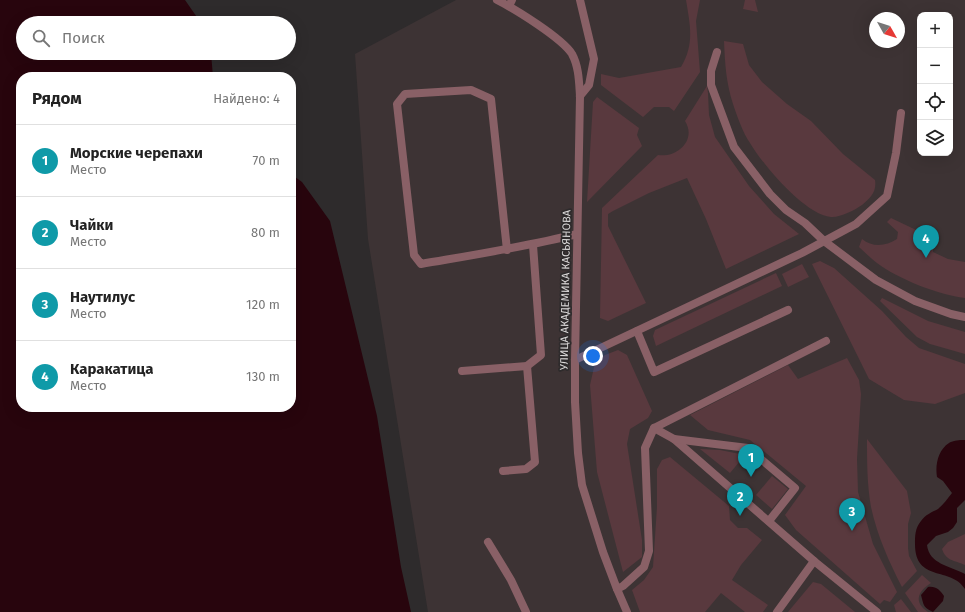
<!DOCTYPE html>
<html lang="ru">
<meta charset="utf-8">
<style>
body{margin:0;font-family:"Fira Sans",sans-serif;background:#f2f2f2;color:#222}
.controls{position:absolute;right:12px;top:12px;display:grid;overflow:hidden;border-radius:8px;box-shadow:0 4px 16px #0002}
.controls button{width:36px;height:36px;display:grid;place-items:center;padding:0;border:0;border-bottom:1px solid #e0e0e0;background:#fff;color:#222;font:20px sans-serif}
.compass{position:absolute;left:869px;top:12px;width:36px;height:36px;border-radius:50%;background:#fff;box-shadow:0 4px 16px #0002;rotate:129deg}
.you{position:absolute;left:593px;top:356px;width:14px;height:14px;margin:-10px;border:3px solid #fff;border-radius:50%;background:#1a73e8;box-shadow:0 0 0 6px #1a73e833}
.badge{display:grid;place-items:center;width:26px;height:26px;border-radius:50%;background:#3c6d7b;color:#fff;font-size:13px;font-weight:700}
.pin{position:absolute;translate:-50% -33px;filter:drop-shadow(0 1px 2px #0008)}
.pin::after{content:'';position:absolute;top:21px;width:14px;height:12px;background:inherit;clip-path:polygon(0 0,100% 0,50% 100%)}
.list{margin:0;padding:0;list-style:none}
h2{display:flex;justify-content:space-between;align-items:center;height:52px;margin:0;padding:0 16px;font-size:17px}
h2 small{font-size:13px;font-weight:400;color:#767676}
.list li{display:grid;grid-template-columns:26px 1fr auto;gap:12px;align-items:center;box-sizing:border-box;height:72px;padding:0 16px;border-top:1px solid #e0e0e0}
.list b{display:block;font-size:15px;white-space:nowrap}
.list p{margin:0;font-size:13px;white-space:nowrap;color:#767676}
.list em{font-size:13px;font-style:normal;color:#767676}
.icon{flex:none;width:22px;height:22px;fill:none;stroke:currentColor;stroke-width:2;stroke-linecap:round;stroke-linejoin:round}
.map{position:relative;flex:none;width:965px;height:612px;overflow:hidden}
.search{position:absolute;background:#fff;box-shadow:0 4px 16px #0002;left:16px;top:16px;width:280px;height:44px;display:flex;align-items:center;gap:10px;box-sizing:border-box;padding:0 14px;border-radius:22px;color:#767676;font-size:15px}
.panel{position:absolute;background:#fff;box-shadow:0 4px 16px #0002;left:16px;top:72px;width:280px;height:340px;border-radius:16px}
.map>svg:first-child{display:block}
.built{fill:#3d3334;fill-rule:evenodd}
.green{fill:#59393e}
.water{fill:#28050d}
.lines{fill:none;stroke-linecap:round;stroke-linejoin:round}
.service{stroke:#896066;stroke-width:8}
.minor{stroke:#896066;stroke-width:8}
.labels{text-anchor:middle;stroke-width:3.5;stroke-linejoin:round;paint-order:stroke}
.street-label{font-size:11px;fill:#dbd9d9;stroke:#2e2b2c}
</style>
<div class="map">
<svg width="965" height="612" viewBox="0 0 965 612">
<rect width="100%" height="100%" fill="#2e2b2c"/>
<path class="built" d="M456 0H965V612H428L368 239 355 54ZM920 15H950V153H920ZM875 18H899V42H875Z"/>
<g class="green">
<path d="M686 0H700L696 21 700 72 674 111 669 107H654L643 117 601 85V74L619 78 681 67C695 44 690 25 686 0Z"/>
<path d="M745 0H755L758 12 743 9Z"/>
<path d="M724 41 743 44 749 65 762 82 787 104 811 121 843 154 875 180C877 192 870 198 862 205 855 210 839 218 831 217 805 215 763 165 750 143 743 133 737 116 733 104 726 82 725 64 724 41Z"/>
<path d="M707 86 708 93 709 115 715 137 749 186 774 214 799 234 726 269 706 219 687 178 649 193 613 211 608 214V226L646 303 608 321 600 318 602 208 658 155C677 158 697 140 685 121Z"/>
<path d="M597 97 639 128 637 135 642 146 587 202 593 102Z"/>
<path d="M891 218 933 238V252L948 259 965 262V298C939 295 898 279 877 263 870 258 865 252 859 247L862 239C873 248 886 246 897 239L898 232 887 222Z"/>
<path d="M820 261 834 268 882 311 906 337 919 348 965 364V393L935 404 904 400 869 379 812 264Z"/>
<path d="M802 264 809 277 788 287 782 274Z"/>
<path d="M776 273 782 286 656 346 653 336 655 330Z"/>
<path d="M882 298 928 321 965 332V354L930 344 917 337 880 301Z"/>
<path d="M618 350 627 355 652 411 648 418 630 429 627 444 642 540V557L623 572 597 472 590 385 595 363 605 355Z"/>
<path d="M847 358 859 380 861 394 857 459 858 492 873 544 897 592 890 602 884 600 880 604 796 530 785 515 806 486 750 440 708 430 690 415 788 365 798 379Z"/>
<path d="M867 439 907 491 911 513 908 524V548L909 556 917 571 902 587C889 562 877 535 871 507 867 484 867 461 867 439Z"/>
<path d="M700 449 720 450 745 455 730 473Z"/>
<path d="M670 457 729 506 730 520 738 528H747L762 540 741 565 732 580 768 605 763 612H745L721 593 705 612H640L632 590 644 580 653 567 657 507V469L662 460Z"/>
<path d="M772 476 788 489 772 509 756 495Z"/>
<path d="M965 534V565C954 560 946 561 942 549L948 542Z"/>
<path d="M922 575 931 583C918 591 913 602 928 612H918L905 593Z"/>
<path d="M813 582 821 584 855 612H788Z"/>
<path d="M901 599 911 612H896L894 605Z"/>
</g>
<g class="water">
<path d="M0 0H185L201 23H23V53H211L213 77H21V407H291V174L302 182 330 221 377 416 401 567 411 612H0Z"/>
<path d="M962 440H965V500L957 508V522L953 528 948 532 936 536 927 545C929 564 950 566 965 574V589C951 566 915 583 915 544 915 536 915 528 921 521 925 515 932 512 938 509 943 505 948 498 952 493L943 481 937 477C935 465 938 450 949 443 952 441 958 440 962 440Z"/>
<path d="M928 587C936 586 940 590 944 596L943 601 933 612C923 607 924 606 921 595Z"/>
</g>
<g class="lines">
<g class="service">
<path d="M509 6 512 0"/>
<path d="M717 52 711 71V85L734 147 770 194 786 210 805 223 824 241 876 280 915 301 951 314 965 317"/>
<path d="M580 96 589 85 594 59 580 0"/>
<path d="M507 250 491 99 471 90 405 94 397 104 414 255 421 264C473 255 525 247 577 234"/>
<path d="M637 331 654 372 788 310"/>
<path d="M575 360 802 253 856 224 887 196 896 153 901 113"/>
<path d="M462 371 527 366 541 355 533 245"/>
<path d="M654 428 674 439 814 561 877 612"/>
<path d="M674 439 748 448 795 488 769 521"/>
<path d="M503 471 526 469 535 462 527 366"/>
<path d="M488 542 511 580 526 612"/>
<path d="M617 589 623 586 644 567 649 551 645 448 654 428 826 341"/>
<path d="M777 612 814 561"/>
</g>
<path class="minor" d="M497 0C515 9 562 38 572 54 579 67 579 82 580 96L575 360V402L578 453 582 485 603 552 617 589 627 612"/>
</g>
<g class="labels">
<g class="street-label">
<text transform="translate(565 290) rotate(-89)" y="4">УЛИЦА АКАДЕМИКА КАСЬЯНОВА</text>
</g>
</g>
</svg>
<div class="controls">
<button>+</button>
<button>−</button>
<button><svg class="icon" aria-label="locate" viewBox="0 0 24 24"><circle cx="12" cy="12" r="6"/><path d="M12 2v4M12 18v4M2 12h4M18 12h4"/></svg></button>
<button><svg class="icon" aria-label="layers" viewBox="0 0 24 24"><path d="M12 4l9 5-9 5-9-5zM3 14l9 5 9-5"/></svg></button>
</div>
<svg class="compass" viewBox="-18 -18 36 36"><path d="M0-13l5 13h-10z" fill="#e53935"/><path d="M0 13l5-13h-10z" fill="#767676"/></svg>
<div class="you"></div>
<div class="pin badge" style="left:751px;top:477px;background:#0f9aa8">1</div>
<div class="pin badge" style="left:740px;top:516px;background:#0f9aa8">2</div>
<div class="pin badge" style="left:852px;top:531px;background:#0f9aa8">3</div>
<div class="pin badge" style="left:926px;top:258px;background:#0f9aa8">4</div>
<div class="search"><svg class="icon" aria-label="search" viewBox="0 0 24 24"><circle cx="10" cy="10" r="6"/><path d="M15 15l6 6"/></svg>Поиск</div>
<section class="panel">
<h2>Рядом<small>Найдено: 4</small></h2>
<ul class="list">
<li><span class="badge" style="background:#0f9aa8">1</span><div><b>Морские черепахи</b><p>Место</p></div><em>70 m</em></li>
<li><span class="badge" style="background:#0f9aa8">2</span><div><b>Чайки</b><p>Место</p></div><em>80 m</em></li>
<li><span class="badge" style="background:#0f9aa8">3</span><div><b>Наутилус</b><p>Место</p></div><em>120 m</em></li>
<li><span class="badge" style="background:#0f9aa8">4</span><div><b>Каракатица</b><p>Место</p></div><em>130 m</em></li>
</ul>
</section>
</div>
